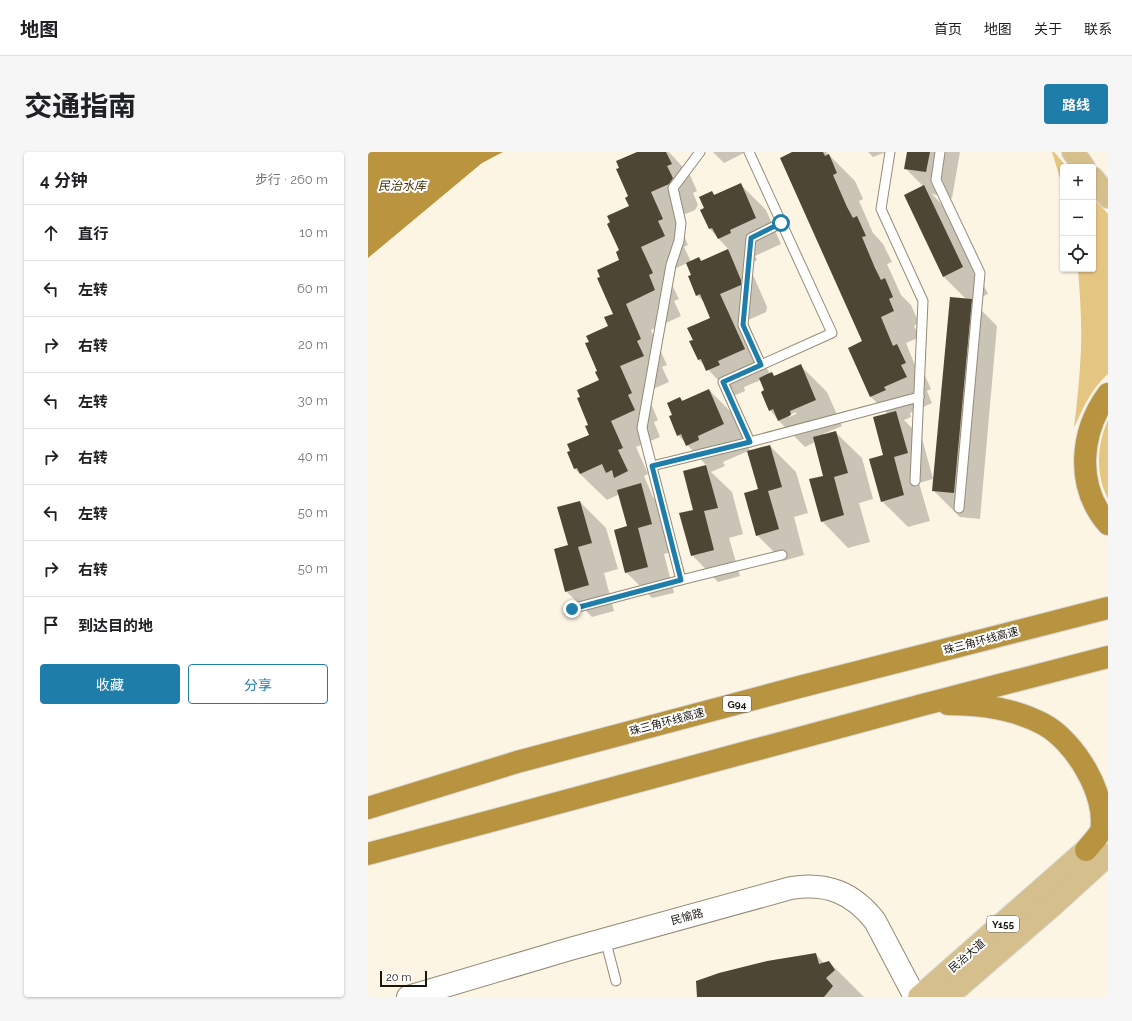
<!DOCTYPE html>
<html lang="zh">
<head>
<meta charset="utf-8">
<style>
	:root { --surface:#fff; --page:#f6f6f6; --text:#202124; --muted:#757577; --line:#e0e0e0; --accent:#1f7daa }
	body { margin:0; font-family:Raleway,"Noto Sans SC",sans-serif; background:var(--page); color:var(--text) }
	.controls { position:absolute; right:12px; top:12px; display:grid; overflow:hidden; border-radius:4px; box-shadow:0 1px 3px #0004 }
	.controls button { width:36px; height:36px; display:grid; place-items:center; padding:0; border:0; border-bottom:1px solid var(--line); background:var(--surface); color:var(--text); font:20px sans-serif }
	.scale { position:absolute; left:12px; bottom:10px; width:47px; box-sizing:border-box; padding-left:4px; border:2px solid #19160e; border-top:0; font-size:11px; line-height:14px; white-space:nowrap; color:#19160e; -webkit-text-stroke:3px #fff; paint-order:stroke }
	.stop { position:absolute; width:12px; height:12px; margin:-9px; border:3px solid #1f7daa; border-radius:50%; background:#fff }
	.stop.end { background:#1f7daa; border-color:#fff; box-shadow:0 1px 4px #0008 }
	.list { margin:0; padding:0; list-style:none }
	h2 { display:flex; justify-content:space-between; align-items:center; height:52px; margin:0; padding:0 16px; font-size:17px }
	h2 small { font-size:13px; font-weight:400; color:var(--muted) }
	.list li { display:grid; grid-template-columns:26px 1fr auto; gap:12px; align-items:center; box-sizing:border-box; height:56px; padding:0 16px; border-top:1px solid var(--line) }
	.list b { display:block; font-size:15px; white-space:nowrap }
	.list em { font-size:13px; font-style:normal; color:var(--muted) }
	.actions { display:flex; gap:8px; padding:12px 16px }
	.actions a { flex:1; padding:9px 0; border:1px solid var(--accent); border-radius:4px; text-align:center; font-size:14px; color:var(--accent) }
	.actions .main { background:var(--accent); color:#fff }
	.icon { flex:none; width:22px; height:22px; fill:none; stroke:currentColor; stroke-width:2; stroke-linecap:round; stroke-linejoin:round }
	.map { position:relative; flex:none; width:740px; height:845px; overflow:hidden; border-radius:4px }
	header { display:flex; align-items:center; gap:24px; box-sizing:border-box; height:56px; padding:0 20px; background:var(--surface); border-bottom:1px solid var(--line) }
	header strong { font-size:19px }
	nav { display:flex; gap:22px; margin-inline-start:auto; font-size:14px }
	.intro { display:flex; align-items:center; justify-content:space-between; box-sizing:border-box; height:96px; padding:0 24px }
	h1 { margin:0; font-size:28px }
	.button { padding:10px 18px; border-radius:4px; background:var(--accent); color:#fff; font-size:14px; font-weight:700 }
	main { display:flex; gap:24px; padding:0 24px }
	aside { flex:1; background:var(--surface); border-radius:4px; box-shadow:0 1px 3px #0004 }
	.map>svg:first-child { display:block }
	.green { fill:#e5c582 }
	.water { fill:#ba943e }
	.shadow { fill:#0003; fill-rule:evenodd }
	.building { fill:#4e4634 }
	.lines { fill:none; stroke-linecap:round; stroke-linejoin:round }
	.lane-casing { stroke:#948a77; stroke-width:11 }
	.secondary-casing { stroke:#948a77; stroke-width:24 }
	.primary-casing { stroke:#dadad8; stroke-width:24 }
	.highway-casing { stroke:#dadad8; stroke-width:24 }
	.lane { stroke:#fff; stroke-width:9 }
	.secondary { stroke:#fff; stroke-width:22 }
	.primary { stroke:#d4bf8d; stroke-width:22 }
	.highway { stroke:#b89441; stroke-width:22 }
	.route { stroke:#1f7daa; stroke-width:5 }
	.labels { text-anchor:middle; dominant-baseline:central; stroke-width:4; stroke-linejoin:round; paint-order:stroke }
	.shield { fill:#fff; stroke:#5e5c56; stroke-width:1 }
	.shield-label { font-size:10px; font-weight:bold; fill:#19160e }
	.street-label { font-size:11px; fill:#19160e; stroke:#fff }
	.water-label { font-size:12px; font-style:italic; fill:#41310b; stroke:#fff }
</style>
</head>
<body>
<header>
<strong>地图</strong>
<nav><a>首页</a><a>地图</a><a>关于</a><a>联系</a></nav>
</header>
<div class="intro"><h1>交通指南</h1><a class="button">路线</a></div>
<main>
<aside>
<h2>4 分钟<small>步行 · 260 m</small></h2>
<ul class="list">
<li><svg class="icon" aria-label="ahead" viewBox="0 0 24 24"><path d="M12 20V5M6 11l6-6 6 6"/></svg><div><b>直行</b></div><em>10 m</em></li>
<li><svg class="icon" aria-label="left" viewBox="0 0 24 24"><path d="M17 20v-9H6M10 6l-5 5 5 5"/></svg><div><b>左转</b></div><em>60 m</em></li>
<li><svg class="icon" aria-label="right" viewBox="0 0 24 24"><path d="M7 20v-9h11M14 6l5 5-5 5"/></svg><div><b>右转</b></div><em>20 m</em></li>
<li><svg class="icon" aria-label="left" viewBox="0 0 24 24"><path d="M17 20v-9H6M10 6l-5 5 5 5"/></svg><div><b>左转</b></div><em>30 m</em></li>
<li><svg class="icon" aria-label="right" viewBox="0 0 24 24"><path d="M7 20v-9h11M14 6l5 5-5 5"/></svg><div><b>右转</b></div><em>40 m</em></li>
<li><svg class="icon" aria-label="left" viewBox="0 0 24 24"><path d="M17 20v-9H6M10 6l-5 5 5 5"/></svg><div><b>左转</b></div><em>50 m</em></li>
<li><svg class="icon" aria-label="right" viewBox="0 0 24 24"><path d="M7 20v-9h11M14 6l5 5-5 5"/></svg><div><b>右转</b></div><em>50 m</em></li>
<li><svg class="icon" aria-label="arrive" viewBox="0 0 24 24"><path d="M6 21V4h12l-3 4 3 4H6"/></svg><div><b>到达目的地</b></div></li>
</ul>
<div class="actions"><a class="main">收藏</a><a>分享</a></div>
</aside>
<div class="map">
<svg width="740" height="845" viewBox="0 0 740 845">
	<rect width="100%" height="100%" fill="#fdf5e4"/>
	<!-- green -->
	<g class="green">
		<polygon points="684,0 686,0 699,15 695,15 695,36"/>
		<path d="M725 45 740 62V222C723 237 715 256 706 276 709 250 712 223 713 197 714 170 712 143 710 117H725Z"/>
		<path d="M740 268V347C727 322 729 292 740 268Z"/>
	</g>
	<!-- water -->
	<polygon class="water" points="0,0 135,0 114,11 0,106"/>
	<!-- shadow -->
	<g class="shadow">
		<path d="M271 0H301L322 23 329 39 325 41 330 53 327 58 308 66 320 93 316 95 323 110 331 106 334 110 361 98 342 77 337 57 344 40 347 43 372 32 398 58 413 92 387 104 389 108 375 114 386 125 399 155 398 160 378 169 402 223 404 222 408 225 433 214 459 240 474 274 455 282V283L467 280 494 306 505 347 491 351 502 390 480 396 454 369 456 324 447 290 437 295 411 269 402 258 397 239 393 228 376 235 377 239 365 244 331 208 323 190 326 188 344 166 336 150 329 143 325 123 319 111 298 121 311 147 306 149 313 164 283 178 299 213 294 215 301 230 278 240 290 268 286 270 292 285 268 295 280 322 276 324 285 345 298 358 309 398 296 402 306 441 284 446 258 420 261 375 252 342 239 348 207 317 200 301 222 283V273L213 245 232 229 231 219 241 174 246 162 253 109 252 99 262 54V45ZM428 260V262L421 265V263Z"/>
		<polygon points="345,0 376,0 376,1 356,11"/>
		<polygon points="427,0 458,0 487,29 495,47 491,49 505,81 515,92 524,110 519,112 533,143 543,153 551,171 546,174 552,185 538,191 546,211 555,219 563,237 559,239 564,251 542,261 543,265 536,268 554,286 565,327 551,331 562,369 540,375 514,349 520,262 503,245 482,196 496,190"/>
		<polygon points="500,0 518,0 505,5"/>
		<polygon points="540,0 592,0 584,46 564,42 582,61 620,142 604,149 629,174 612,367 592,365 566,339 599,148 575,124 556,35 537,16"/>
		<polygon points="341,238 367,264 382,299 402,294 428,320 440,361 426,365 436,403 415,409 389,383 391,338 380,299 355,310 357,314 343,320 364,340 375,382 361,386 372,424 350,430 324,403 327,358 316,320 339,314 310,283 305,263 312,246 315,249"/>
		<polygon points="212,350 238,376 250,417 236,421 246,459 224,465 198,439 201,394"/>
		<polygon points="447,802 456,811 461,810 496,845 331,845"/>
	</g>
	<!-- building -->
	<g class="building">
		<polygon points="269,0 298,0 304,12 299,14 305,26 301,32 283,40 295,67 290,69 297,84 273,95 285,121 281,123 287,138 258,152 273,187 269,189 276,204 252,214 264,241 260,243 267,258 243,269 255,296 250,298 260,319 246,326 244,318 238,321 234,312 212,322 209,316 206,317 199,300 202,299 199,292 221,283 217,274 220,273 209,246 212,245 209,238 231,228 227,220 229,219 217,191 221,190 218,184 240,174 236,165 245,162 229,126 232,125 229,118 251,108 248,100 251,98 239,72 242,70 239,64 261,54 257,46 260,44 248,17 251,16 248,9"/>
		<polygon points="424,0 455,0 457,4 461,2 469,21 465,23 479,55 485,66 489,64 498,84 494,85 507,116 513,128 517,126 525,145 521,147 526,159 513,165 525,194 529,192 538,211 533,213 539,225 516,235 518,238 502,245 480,196 494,189 412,6"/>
		<polygon points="539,0 562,0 558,20 536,17"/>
		<polygon points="373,31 388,66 362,78 363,81 350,87 344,76 341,77 332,58 336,56 331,45 344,39 346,43"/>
		<polygon points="556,33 595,115 575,125 536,43"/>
		<polygon points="360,97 373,128 373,133 352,142 377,197 350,209 352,213 338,219 333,207 330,208 321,189 325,188 319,176 342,166 332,142 328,144 320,124 323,123 318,111 331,105 333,109"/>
		<polygon points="582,145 604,147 586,341 564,339"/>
		<polygon points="433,212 448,248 422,259 423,263 410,269 405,257 401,259 393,240 396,238 391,226 404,220 406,224"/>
		<polygon points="341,237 356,272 330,284 331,288 318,294 313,282 309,284 301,264 304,263 299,251 312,245 314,249"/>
		<polygon points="528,259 540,301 526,305 536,343 513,350 501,307 515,303 505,265"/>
		<polygon points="468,279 480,321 466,325 476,363 453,370 441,327 455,324 445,285"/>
		<polygon points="402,293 414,335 400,339 411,377 388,384 376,341 390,337 379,299"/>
		<polygon points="338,313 350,356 336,359 346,398 323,404 311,361 325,358 315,319"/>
		<polygon points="273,331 284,372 270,376 280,415 257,421 246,378 259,374 249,338"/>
		<polygon points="212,349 224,391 210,395 221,433 197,440 186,397 200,393 189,355"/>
		<polygon points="448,801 451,812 461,809 467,818 458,826 465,834 456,845 329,845 328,829 351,821 399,809"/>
	</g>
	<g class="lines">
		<defs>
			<g id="lane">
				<polyline points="381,0 464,181 355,230 382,290"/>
				<polyline points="522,0 513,57 555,149 547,329"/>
				<polyline points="572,0 568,28 612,121 591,356"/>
				<polyline points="393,213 375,173 383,86 413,71"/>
				<polyline points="284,314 382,290 551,245"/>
				<polyline points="313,428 274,276 303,113 311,89 313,71 305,36 332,0"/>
				<polyline points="203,457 313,428 414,403"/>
				<polyline points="237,787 248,829"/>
			</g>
			<path id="secondary" d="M40 845 202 797 423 736C459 730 485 741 507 769L547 845"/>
			<g id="primary">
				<polyline points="705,0 716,15"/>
				<polyline points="725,26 740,45"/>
				<polyline points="551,845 718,698"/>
				<polyline points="579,845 683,755 740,703"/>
			</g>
			<g id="highway">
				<path d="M740 242C712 280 707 334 740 372"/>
				<path d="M580 552C611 552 647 557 675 572 706 588 740 643 733 679 729 686 723 692 718 698"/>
				<polyline points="0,656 149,610 431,535 740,456"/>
				<polyline points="0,702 554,553 740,505"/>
			</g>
		</defs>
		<!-- lane casing -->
		<use href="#lane" class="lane-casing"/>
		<!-- secondary casing -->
		<use href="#secondary" class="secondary-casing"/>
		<!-- primary casing -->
		<use href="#primary" class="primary-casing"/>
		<!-- highway casing -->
		<use href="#highway" class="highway-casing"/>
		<!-- lane -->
		<use href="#lane" class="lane"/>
		<!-- secondary -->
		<use href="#secondary" class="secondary"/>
		<!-- primary -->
		<use href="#primary" class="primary"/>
		<!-- highway -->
		<use href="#highway" class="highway"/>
	</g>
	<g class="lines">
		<!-- route -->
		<polyline class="route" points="204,457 313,428 284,314 382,290 355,230 393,213 375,173 383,86 413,71"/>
	</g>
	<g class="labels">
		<!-- shield labels -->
		<g class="shield">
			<rect x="355" y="544" width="28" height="16" rx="3"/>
			<rect x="619" y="764" width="32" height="16" rx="3"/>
		</g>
		<g class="shield-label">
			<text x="369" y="552">G94</text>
			<text x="635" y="772">Y155</text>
		</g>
		<!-- street labels -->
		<g class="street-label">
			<text transform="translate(613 489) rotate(-15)">珠三角环线高速</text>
			<text transform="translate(299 570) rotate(-15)">珠三角环线高速</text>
			<text transform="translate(319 765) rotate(-15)">民愉路</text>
			<text transform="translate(599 804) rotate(-41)">民治大道</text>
		</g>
		<!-- water labels -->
		<g class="water-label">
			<text x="34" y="34">民治水库</text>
		</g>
	</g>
</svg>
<div class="controls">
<button>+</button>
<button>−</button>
<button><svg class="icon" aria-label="locate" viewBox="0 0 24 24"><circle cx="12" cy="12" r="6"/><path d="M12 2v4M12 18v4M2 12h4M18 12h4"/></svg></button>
</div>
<div class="scale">20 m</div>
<div class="stop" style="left:413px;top:71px"></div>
<div class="stop end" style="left:204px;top:457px"></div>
</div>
</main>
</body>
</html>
